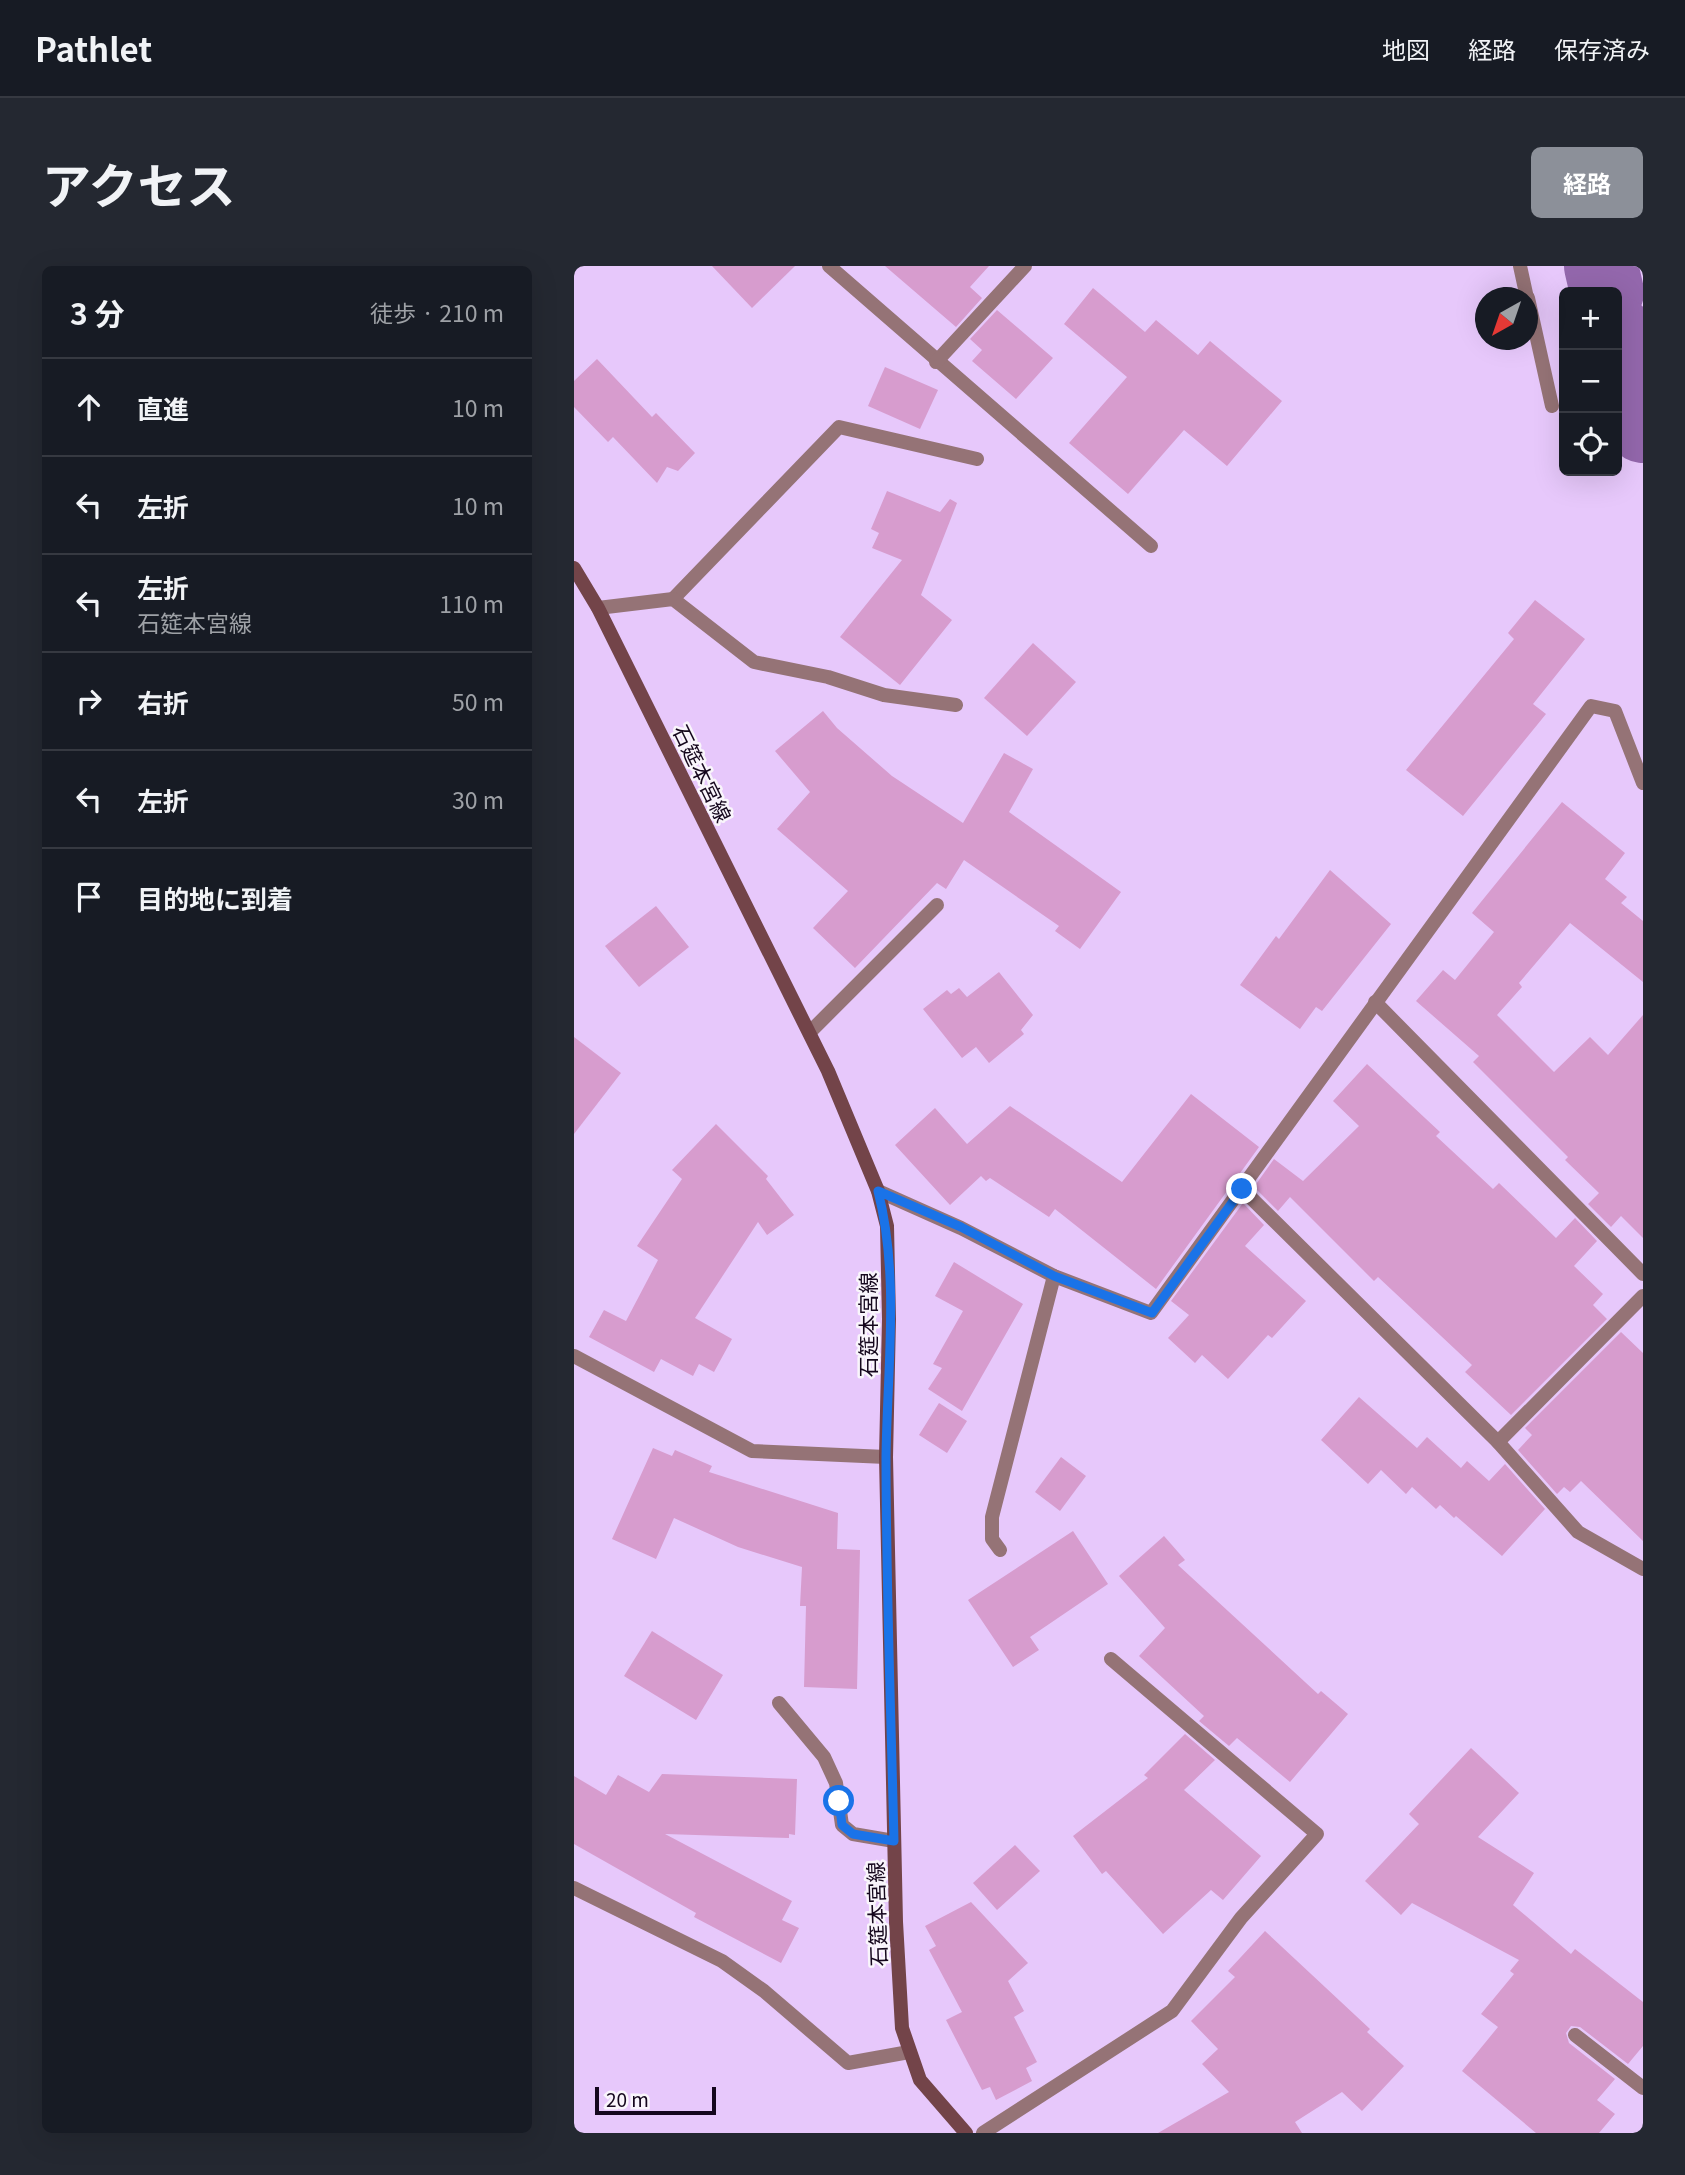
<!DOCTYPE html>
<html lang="ja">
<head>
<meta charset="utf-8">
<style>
	:root { --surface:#171b24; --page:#242831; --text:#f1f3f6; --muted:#9ea1a6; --line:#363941; --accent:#8c9099 }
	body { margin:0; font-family:Georgia,"Noto Sans JP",serif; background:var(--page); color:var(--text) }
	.controls { position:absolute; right:21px; top:21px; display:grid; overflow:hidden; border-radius:10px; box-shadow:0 7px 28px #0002 }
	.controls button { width:63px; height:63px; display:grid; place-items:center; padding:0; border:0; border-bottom:2px solid var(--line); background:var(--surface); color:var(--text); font:35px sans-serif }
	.compass { position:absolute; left:901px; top:21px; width:63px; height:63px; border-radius:50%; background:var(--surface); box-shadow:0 7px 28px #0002; rotate:220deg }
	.scale { position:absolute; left:21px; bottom:18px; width:121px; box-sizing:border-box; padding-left:7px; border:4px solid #15071d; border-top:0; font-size:19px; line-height:24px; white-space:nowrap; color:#15071d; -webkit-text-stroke:5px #f9f5fb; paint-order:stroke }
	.stop { position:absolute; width:21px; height:21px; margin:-16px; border:5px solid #1a73e8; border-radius:50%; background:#fff }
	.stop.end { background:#1a73e8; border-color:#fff; box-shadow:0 2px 7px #0008 }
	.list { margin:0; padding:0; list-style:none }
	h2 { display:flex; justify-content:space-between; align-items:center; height:91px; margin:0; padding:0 28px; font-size:30px }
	h2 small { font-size:23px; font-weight:400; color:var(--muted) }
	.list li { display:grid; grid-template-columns:46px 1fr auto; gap:21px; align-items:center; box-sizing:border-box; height:98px; padding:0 28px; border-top:2px solid var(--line) }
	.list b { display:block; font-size:26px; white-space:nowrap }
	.list p { margin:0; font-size:23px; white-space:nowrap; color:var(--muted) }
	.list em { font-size:23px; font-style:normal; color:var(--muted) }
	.icon { flex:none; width:38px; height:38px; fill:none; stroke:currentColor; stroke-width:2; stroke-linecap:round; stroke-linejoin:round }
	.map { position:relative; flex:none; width:1069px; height:1867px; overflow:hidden; border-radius:10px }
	header { display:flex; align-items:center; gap:42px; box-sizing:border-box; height:98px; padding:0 35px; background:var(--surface); border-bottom:2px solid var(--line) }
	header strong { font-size:33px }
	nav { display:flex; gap:38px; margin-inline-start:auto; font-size:24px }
	.intro { display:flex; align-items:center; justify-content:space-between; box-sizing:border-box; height:168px; padding:0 42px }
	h1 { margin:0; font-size:49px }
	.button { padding:18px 32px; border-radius:10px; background:var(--accent); color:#fff; font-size:24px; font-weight:700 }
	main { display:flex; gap:42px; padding:0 42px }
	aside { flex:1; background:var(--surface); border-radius:10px; box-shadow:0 7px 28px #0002 }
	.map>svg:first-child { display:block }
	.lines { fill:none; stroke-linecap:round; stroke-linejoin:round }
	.river { stroke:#9367ac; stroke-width:74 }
	.building { fill:#d79cce }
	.service { stroke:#957376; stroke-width:14 }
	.minor { stroke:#957376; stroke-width:14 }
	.secondary { stroke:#734449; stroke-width:14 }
	.route { stroke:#1a73e8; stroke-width:9 }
	.labels { text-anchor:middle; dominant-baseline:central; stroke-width:5; stroke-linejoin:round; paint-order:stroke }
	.street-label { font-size:21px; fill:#15071d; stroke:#f9f5fb }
</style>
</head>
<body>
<header>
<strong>Pathlet</strong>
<nav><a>地図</a><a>経路</a><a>保存済み</a></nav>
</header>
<div class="intro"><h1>アクセス</h1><a class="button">経路</a></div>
<main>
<aside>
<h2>3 分<small>徒歩 · 210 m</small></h2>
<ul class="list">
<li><svg class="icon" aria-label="ahead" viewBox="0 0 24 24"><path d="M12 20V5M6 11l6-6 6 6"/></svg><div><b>直進</b></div><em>10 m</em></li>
<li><svg class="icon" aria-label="left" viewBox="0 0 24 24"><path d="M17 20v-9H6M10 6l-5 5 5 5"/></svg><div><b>左折</b></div><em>10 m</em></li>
<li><svg class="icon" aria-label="left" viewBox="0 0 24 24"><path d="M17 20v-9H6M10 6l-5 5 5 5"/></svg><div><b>左折</b><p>石筵本宮線</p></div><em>110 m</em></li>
<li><svg class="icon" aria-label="right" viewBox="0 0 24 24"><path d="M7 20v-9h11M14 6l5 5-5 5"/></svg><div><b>右折</b></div><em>50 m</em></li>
<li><svg class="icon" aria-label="left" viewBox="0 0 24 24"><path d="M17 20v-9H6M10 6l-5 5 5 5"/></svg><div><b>左折</b></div><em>30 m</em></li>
<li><svg class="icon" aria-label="arrive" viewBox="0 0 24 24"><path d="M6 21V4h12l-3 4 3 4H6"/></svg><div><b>目的地に到着</b></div></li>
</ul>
</aside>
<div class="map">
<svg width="1069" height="1867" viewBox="0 0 1069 1867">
	<rect width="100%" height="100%" fill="#e7c8fb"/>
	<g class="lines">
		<!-- river -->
		<g class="river">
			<polyline points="1027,0 1033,26"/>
			<polyline points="1043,67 1069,160"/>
		</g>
	</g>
	<!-- building -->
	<g class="building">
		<polygon points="138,0 221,0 178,42"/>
		<polygon points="311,0 415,0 396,21 408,32 382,61"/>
		<polygon points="519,22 571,66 582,54 624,89 636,75 708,135 653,200 610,164 554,228 495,177 553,111 490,58"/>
		<polygon points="423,44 479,92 442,133 398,95 408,84 396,73"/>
		<polygon points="23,93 78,151 82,147 121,187 104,205 93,201 83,217 39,171 34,176 0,141 0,115"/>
		<polygon points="311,101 364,124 346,163 294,140"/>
		<polygon points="313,225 366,246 376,233 383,237 347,329 378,354 326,419 266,371 328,294 298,282 305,267 297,263"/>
		<polygon points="961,334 1011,373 959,438 972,448 889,550 832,504 940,373 934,367"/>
		<polygon points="459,377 502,416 453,470 410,432"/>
		<polygon points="249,445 263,462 318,510 389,557 430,487 459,503 435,546 547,626 506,683 481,665 485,660 390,594 372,623 363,617 281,702 239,662 274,625 203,563 236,526 201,485"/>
		<polygon points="988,536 1051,587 1031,613 1053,631 1047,637 1069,655 1069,716 996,657 945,717 948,721 923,749 980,806 1016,771 1034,789 1069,749 1069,972 1047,950 1037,961 1014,938 1025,927 991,894 994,891 899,796 905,790 842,735 869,704 881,714 920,666 898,647"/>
		<polygon points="756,604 817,658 748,745 742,741 726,763 666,719 702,670 705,673"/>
		<polygon points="82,640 115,681 65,721 31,680"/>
		<polygon points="425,706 459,749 447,764 450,768 415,797 402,781 388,792 349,743 373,724 377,728 385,722 393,731"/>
		<polygon points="0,771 47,807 0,868"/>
		<polygon points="793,798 866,866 862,870 919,923 925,917 982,972 1001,952 1023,975 1000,1000 1029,1028 1019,1039 1033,1053 937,1149 891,1106 898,1099 804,1011 800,1015 716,931 704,945 680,921 700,893 729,915 785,860 759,835"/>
		<polygon points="617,828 685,881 582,1023 481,943 475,951 416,912 412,915 407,910 376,939 321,879 361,842 393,878 436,840 548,916"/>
		<polygon points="142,858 194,910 192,913 220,949 193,969 184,956 121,1052 158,1073 140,1106 125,1098 119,1110 87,1093 80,1106 15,1071 30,1044 52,1055 84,994 63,980 108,913 98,904"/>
		<polygon points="669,937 690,959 671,980 732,1035 698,1072 694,1069 654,1113 628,1089 621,1097 594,1072 615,1049 597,1035"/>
		<polygon points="380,996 449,1038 388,1145 354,1123 368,1102 359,1098 389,1045 361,1030"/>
		<polygon points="1047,1066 1069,1087 1069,1275 1007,1215 996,1226 990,1221 983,1228 944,1184 958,1169 951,1162"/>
		<polygon points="785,1131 843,1182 853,1171 887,1202 893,1195 915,1215 931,1198 971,1243 928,1290 882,1250 880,1252 866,1239 862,1243 838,1221 832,1228 807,1204 794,1218 747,1174"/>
		<polygon points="365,1137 393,1155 373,1187 345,1169"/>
		<polygon points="79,1182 98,1190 101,1184 138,1200 135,1206 264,1247 263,1283 286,1284 283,1423 230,1421 232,1340 226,1340 228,1301 164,1281 100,1252 82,1293 38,1273"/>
		<polygon points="487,1191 512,1210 486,1245 461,1226"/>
		<polygon points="499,1265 534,1318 456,1371 465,1384 439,1401 394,1334"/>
		<polygon points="590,1270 611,1294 604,1299 744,1428 747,1425 774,1448 716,1516 663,1472 655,1480 625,1455 630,1450 565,1390 591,1362 545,1310"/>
		<polygon points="78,1365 149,1409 122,1454 50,1410"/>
		<polygon points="611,1468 641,1494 610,1524 687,1590 649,1634 637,1624 589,1668 532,1605 528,1608 499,1570 574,1512 570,1509"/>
		<polygon points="897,1482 945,1527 904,1571 960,1607 939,1639 997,1688 1001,1683 1069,1736 1069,1780 1054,1798 1006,1761 997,1760 992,1767 995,1777 1041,1813 1023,1834 1041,1848 1025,1867 962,1867 888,1805 924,1761 907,1748 940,1708 936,1705 945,1694 838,1637 827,1649 791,1615 845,1558 835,1548"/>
		<polygon points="88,1508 223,1513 221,1569 215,1568 215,1572 91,1568 218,1635 208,1654 225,1662 207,1697 120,1651 122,1647 0,1578 0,1510 32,1529 44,1509 75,1526"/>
		<polygon points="441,1579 466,1605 423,1644 399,1617"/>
		<polygon points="397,1636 454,1697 434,1715 450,1745 440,1751 463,1796 452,1802 458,1815 422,1834 416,1821 408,1824 372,1754 388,1746 355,1684 362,1680 351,1660"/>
		<polygon points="691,1665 796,1763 793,1766 830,1800 788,1845 768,1826 721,1856 728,1867 584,1867 655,1826 628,1798 644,1783 617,1755 661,1711 654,1705"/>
	</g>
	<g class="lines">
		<!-- service -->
		<polyline class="service" points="205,1437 250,1491 262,1517 268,1559 279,1568 320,1575"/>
		<!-- minor -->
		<g class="minor">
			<polyline points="255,0 577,280"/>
			<polyline points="946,0 953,32"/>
			<polyline points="954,32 978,140"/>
			<polyline points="362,96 451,0"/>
			<polyline points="99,333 265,161 403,193"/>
			<polyline points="24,342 99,333 180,396 254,411 310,429 382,439"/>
			<polyline points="801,736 1069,1008"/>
			<polyline points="236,766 363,639"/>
			<polyline points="668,923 924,1176 1004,1266 1069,1303"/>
			<polyline points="304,925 387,962 480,1010 577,1047 1017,440 1041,445 1069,517"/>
			<polyline points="0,1090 178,1185 312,1191"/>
			<polyline points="924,1176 1069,1030"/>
			<polyline points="426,1284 418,1273 418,1251 480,1010"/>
			<polyline points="0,1622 148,1695 190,1725 274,1797 335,1786"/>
			<polyline points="1001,1769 1069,1822"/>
			<polyline points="409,1867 598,1745 667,1652 743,1568 537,1393"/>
		</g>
		<!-- secondary -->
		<polyline class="secondary" points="0,302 24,342 254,805 304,925 313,960 315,1053 312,1191 322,1656 328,1762 346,1814 392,1867"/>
	</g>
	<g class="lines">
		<!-- route -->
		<path class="route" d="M265 1535 268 1559 279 1568 320 1575C317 1447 312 1319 312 1191 313 1104 326 1010 304 925L387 961 480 1010 578 1047 668 923"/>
	</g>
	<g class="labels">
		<!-- street labels -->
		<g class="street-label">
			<text transform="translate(129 507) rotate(64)">石筵本宮線</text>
			<text transform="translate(293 1059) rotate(-90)">石筵本宮線</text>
			<text transform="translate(302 1648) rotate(-92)">石筵本宮線</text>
		</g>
	</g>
</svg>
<div class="controls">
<button>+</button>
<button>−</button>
<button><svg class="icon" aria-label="locate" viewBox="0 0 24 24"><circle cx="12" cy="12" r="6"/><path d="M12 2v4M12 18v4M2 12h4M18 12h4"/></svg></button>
</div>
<svg class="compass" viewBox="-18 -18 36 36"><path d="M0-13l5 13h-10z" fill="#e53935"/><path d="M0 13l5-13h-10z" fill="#9ea1a6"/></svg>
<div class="scale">20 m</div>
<div class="stop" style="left:265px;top:1535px"></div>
<div class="stop end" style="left:668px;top:923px"></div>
</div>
</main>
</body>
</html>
